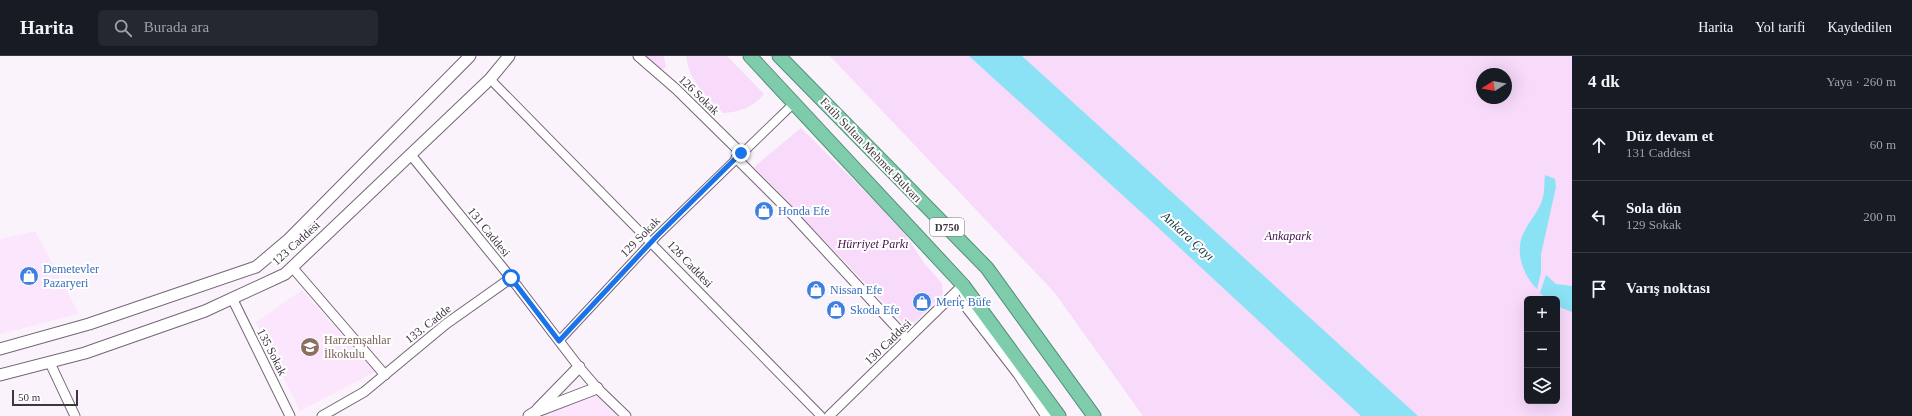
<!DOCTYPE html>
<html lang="tr">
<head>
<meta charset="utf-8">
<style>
	:root { --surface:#171b24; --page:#242831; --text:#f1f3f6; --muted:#9ea1a6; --line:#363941 }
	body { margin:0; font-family:"Times New Roman",serif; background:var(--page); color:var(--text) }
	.controls { position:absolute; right:12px; bottom:12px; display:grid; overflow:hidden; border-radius:6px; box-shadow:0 4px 16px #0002 }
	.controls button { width:36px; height:36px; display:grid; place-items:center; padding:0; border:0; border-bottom:1px solid var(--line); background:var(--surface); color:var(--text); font:20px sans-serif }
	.compass { position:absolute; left:1476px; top:12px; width:36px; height:36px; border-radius:50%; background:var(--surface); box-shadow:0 4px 16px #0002; rotate:259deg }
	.scale { position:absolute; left:12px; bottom:10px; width:66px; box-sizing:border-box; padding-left:4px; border:2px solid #3e363f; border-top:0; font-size:11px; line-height:14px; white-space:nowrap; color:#3e363f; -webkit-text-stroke:3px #fff; paint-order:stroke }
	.stop { position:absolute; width:12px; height:12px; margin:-9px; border:3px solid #1a73e8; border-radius:50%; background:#fff }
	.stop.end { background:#1a73e8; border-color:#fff; box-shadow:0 1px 4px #0008 }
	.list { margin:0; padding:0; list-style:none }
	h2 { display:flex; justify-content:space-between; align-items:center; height:52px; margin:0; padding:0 16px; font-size:17px }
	h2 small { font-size:13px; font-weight:400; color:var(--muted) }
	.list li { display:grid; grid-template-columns:26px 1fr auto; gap:12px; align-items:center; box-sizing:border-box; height:72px; padding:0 16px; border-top:1px solid var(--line) }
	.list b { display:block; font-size:15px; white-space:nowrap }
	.list p { margin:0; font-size:13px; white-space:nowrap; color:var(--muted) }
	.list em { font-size:13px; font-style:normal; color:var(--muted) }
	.icon { flex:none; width:22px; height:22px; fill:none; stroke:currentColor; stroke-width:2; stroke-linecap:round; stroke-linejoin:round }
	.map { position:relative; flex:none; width:1572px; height:360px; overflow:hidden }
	header { display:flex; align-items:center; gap:24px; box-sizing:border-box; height:56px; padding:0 20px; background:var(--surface); border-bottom:1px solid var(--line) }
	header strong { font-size:19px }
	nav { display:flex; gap:22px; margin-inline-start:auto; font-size:14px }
	.search { width:280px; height:36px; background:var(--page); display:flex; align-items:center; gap:10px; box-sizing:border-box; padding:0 14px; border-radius:6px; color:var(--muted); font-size:15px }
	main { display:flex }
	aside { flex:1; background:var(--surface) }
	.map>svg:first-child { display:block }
	.built { fill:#fce6fe }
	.green { fill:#f8dafb; fill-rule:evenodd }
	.water { fill:#8be2f4 }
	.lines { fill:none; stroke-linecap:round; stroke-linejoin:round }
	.minor-casing { stroke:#766478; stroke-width:10 }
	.tertiary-casing { stroke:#766478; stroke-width:11 }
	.secondary-casing { stroke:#766478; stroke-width:13 }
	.trunk-casing { stroke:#538f79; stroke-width:15 }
	.minor { stroke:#fff; stroke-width:8 }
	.tertiary { stroke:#fff; stroke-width:9 }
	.secondary { stroke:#fff; stroke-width:11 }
	.trunk { stroke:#7eccac; stroke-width:13 }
	.route { stroke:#1a73e8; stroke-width:5 }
	.labels { text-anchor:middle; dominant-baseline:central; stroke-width:4; stroke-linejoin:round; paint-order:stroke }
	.shield { fill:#fff; stroke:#787279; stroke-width:1 }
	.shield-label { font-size:11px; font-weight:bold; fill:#3e363f }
	.street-label { font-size:12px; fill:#3e363f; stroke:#fff }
	.shop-label { font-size:12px; fill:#366cbe; stroke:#fff; text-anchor:start }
	.park-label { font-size:12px; font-style:italic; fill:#450e4d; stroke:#fff }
	.education-label { font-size:12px; fill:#785e54; stroke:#fff; text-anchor:start }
	.water-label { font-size:13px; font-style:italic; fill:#153e46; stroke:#fff }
</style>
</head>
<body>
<header>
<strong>Harita</strong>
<div class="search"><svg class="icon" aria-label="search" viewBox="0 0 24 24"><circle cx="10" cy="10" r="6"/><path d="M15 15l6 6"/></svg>Burada ara</div>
<nav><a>Harita</a><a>Yol tarifi</a><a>Kaydedilen</a></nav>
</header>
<main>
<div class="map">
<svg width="1572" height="360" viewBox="0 0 1572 360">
	<rect width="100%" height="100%" fill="#fbf3fc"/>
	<!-- built -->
	<g class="built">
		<polygon points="35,175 79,258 0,278 0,183"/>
		<polygon points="302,234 375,316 300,355 256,266"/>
		<polygon points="595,338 617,360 542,360 569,347"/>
	</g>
	<!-- green -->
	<g class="green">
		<polygon points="643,0 664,0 666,11 659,15"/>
		<path d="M686 0H727L764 38C754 51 740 56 723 57 705 39 690 27 686 0Z"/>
		<path d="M830 0H1572V360H1143L1054 236ZM1482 18H1506V42H1482ZM1527 243H1557V345H1527Z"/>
		<polygon points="801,72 899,169 924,207 942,227 943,238 911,270 905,269 754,111"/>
	</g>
	<!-- water -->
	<g class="water">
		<polygon points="969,0 1022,0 1418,360 1361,360 1151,165"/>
		<path d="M1545 119 1555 123 1556 131 1541 198V216L1537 233C1523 220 1514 194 1524 176 1530 164 1540 154 1543 141 1545 134 1544 126 1545 119Z"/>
		<polygon points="1546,219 1556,228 1572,230 1572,256 1557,250 1557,243 1547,243 1540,237"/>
	</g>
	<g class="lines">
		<defs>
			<g id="minor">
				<polyline points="490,23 821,360"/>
				<polyline points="559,285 656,181 793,48"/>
			</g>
			<g id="tertiary">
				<polyline points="638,0 676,33 741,97"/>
				<polyline points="411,99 511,222 579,311 597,332 626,360"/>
				<polyline points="736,102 788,154 907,283"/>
				<polyline points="292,211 385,319"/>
				<polyline points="232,242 290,360"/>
				<polyline points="50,307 75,360"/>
				<polyline points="322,360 364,336 446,268 511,222"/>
				<polyline points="829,360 963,229"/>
			</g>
			<g id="secondary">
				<polyline points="964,231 968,252 1019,318 1047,360"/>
				<polyline points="0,293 89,268 256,211 288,184 470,0"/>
				<polyline points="0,319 85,297 205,255 285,218 490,23 509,0"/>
				<polyline points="538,353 579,311"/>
				<polyline points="529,360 537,355 597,332"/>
			</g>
			<g id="trunk">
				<polyline points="750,0 963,229 1059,360"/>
				<polyline points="779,0 987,212 1094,360"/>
			</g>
		</defs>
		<!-- minor casing -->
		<use href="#minor" class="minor-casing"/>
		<!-- tertiary casing -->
		<use href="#tertiary" class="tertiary-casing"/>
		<!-- secondary casing -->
		<use href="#secondary" class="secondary-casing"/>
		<!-- trunk casing -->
		<use href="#trunk" class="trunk-casing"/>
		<!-- minor -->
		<use href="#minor" class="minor"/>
		<!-- tertiary -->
		<use href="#tertiary" class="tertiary"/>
		<!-- secondary -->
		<use href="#secondary" class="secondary"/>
		<!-- trunk -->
		<use href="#trunk" class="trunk"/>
	</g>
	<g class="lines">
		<!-- route -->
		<polyline class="route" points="511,222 559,285 656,181 741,97"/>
	</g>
	<!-- icons -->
	<defs>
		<symbol id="shop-disc" viewBox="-11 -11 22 22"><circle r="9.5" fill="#3f7fe0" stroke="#fff"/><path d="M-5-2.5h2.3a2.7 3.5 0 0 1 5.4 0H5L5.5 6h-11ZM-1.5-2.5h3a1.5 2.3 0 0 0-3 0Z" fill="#fff"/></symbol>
		<symbol id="school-disc" viewBox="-11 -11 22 22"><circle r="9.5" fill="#8d6e63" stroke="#fff"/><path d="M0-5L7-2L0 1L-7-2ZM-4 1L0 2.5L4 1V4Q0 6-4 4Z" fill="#fff"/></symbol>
	</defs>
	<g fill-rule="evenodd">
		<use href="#shop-disc" x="753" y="144" width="22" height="22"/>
		<use href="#shop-disc" x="18" y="209" width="22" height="22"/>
		<use href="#shop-disc" x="805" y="223" width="22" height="22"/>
		<use href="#shop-disc" x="911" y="235" width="22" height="22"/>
		<use href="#shop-disc" x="825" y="243" width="22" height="22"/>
		<use href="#school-disc" x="299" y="280" width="22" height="22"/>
	</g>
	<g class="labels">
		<!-- shield labels -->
		<rect class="shield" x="930" y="162" width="34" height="18" rx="3"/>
		<g class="shield-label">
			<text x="947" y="171">D750</text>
		</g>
		<!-- street labels -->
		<g class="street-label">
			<text transform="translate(699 39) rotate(44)">126 Sokak</text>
			<text transform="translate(871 94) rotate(46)">Fatih Sultan Mehmet Bulvarı</text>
			<text transform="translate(489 176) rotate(51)">131 Caddesi</text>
			<text transform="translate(640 181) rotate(-46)">129 Sokak</text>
			<text transform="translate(296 187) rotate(-42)">123 Caddesi</text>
			<text transform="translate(690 208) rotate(46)">128 Caddesi</text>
			<text transform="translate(428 268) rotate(-38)">133. Cadde</text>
			<text transform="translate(888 286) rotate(-44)">130 Caddesi</text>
			<text transform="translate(272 296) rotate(63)">135 Sokak</text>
		</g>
		<!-- shop labels -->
		<g class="shop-label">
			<text x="778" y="155">Honda Efe</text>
			<text x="43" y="213">Demetevler<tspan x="43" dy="14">Pazaryeri</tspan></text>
			<text x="830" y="234">Nissan Efe</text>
			<text x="936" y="246">Meriç Büfe</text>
			<text x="850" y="254">Skoda Efe</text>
		</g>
		<!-- park labels -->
		<g class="park-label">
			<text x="1288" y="180">Ankapark</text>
			<text x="873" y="188">Hürriyet Parkı</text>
		</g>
		<!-- education labels -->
		<g class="education-label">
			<text x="324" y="284">Harzemşahlar<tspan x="324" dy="14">İlkokulu</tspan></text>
		</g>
		<!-- water labels -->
		<g class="water-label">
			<text transform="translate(1188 180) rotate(42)">Ankara Çayı</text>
		</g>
	</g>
</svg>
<div class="controls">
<button>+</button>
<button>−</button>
<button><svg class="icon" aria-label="layers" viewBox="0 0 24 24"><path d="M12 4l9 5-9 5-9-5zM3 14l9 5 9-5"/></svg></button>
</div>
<svg class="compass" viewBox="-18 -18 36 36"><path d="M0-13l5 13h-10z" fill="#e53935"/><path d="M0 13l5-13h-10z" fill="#9ea1a6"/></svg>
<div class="scale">50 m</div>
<div class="stop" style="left:511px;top:222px"></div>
<div class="stop end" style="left:741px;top:97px"></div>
</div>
<aside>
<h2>4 dk<small>Yaya · 260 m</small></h2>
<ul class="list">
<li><svg class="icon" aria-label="ahead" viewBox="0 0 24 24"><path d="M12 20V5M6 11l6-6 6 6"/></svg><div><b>Düz devam et</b><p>131 Caddesi</p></div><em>60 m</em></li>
<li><svg class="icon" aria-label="left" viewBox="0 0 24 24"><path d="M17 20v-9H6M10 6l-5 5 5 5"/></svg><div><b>Sola dön</b><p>129 Sokak</p></div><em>200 m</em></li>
<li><svg class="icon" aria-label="arrive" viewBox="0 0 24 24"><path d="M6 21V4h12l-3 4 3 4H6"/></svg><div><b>Varış noktası</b></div></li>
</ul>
</aside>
</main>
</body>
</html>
